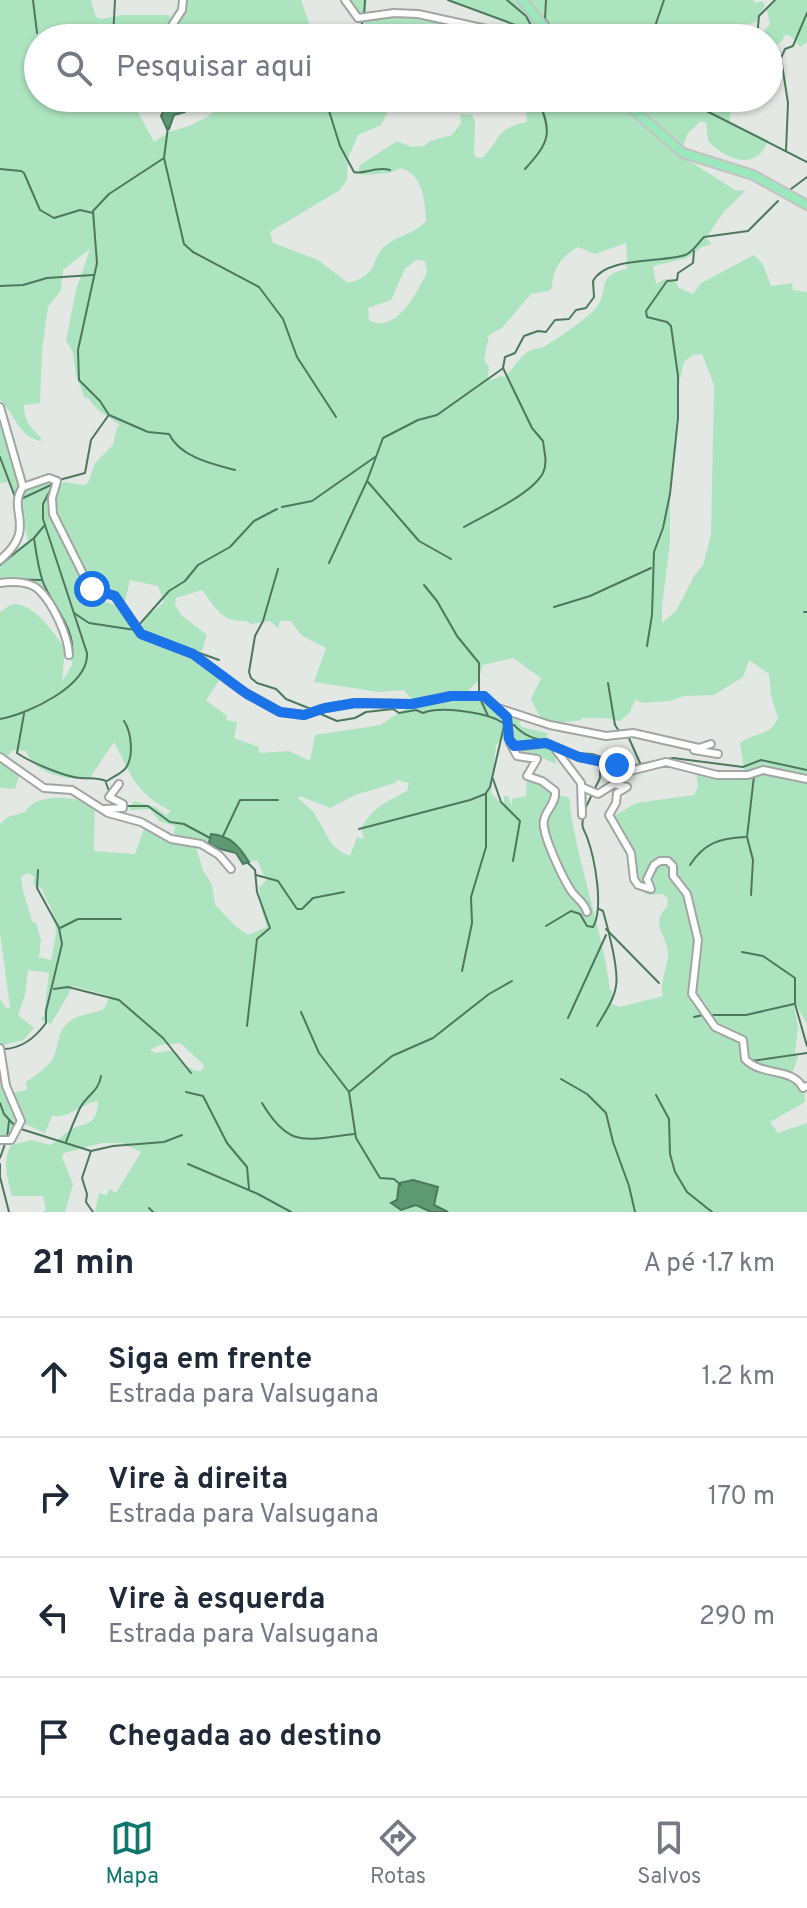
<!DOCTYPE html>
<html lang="pt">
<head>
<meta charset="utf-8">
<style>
	:root { --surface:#fff; --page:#f6f6f7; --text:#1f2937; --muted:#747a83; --line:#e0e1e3; --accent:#0f766e }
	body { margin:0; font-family:Overpass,sans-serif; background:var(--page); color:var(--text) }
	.stop { position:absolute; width:24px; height:24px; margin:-18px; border:6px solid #1a73e8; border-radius:50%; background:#fff }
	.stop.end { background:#1a73e8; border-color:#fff; box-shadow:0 2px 8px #0008 }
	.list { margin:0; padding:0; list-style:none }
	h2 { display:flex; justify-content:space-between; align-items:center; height:104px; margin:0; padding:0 32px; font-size:34px }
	h2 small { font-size:26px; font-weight:400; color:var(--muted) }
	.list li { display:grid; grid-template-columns:52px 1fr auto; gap:24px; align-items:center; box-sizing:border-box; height:120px; padding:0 32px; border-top:2px solid var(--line) }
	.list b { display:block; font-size:30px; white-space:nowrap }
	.list p { margin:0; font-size:26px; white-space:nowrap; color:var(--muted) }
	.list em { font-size:26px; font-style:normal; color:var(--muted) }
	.icon { flex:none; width:44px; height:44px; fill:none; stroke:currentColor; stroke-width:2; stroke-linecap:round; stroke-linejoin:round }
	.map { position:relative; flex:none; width:807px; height:1212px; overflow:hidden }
	.search { position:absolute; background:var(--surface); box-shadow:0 2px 6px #0004; left:24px; right:24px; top:24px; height:88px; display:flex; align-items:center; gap:20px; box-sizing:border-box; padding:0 28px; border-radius:44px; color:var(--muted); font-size:30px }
	.sheet { height:584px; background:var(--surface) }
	nav { display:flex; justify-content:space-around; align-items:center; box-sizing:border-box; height:112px; border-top:2px solid var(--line); background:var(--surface); font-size:22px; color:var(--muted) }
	nav a { display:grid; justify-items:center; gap:4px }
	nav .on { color:var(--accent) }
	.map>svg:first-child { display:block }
	.green { fill:#ade4c0; fill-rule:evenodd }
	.water { fill:#5d9a74; stroke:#4d785e; stroke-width:2 }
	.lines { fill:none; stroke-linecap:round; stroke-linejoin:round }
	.stream { stroke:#4d785e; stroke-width:2 }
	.minor-casing { stroke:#a2a6a3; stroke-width:10 }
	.major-casing { stroke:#c3c3c3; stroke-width:12 }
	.minor { stroke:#fff; stroke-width:6 }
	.major { stroke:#9be8bd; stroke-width:8 }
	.route { stroke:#1a73e8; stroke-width:10 }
</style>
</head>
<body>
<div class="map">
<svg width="807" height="1212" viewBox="0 0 807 1212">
	<rect width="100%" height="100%" fill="#e3e8e4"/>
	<!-- green -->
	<g class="green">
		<path d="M0 0H91L96 17 101 19 122 15H169L171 19 179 9V0H301C304 9 311 26 311 33L326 35 340 30 344 38H38V98H157L153 104 138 112 154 142 169 132 189 126 209 116 213 111 214 98H381L388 111 381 125 358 135 348 158 347 180 340 190 270 232 273 243 318 260 348 283C381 275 369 258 387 244 399 235 415 234 426 221 425 201 423 175 401 168L389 173 362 175 358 173 360 165 397 141 412 147 424 146 430 141 452 135 461 123 460 114 472 115 475 121 474 155 478 158 483 157C503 136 495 129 527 122L526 98H614L677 153 735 190 745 191 723 213 706 238 712 244 702 247 687 258 653 266 656 284 665 279 675 281 679 288 693 294 701 283 754 255 763 264 771 286 792 283 793 290 807 292V1024L793 1000 798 1028 795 1053 798 1057 791 1076 804 1087 805 1102 770 1122 778 1133 807 1123V1212H95L99 1193 106 1195 110 1189 116 1193 141 1152 122 1143H102L64 1153 62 1157 73 1184 65 1212H42L46 1210 43 1196H12C7 1178 2 1161 11 1145L32 1140 50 1145C57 1141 61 1137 67 1132 85 1119 96 1131 98 1101 82 1103 69 1119 52 1116L45 1133 23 1123 20 1132 12 1140 0 1138V1054L11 1093 27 1090 26 1082C35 1076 50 1066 54 1056 59 1044 57 1031 69 1022 77 1014 94 1014 104 1009L110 996 73 986 51 1024 41 1020 44 1015 49 973 28 970 25 995 18 1015 34 1028 23 1040 0 1046V999L6 1008H10L0 932V824L8 817 25 812C35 792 78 796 95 806L94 851 135 854 145 826 173 840 175 826 159 821 150 809 129 810 134 801 155 807 166 815 171 811C135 793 132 776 114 742L89 779C66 779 35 775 26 751L13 750 4 760 20 774 15 789 0 788V612C4 610 7 606 11 605 31 599 56 635 65 649L62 682 72 665 70 645 52 607 41 590 23 583 0 585V560L28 541 23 518 8 482 0 483V404L26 488 48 478 60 486 64 482 84 485 88 483 95 463 113 445 117 427 120 425 97 409 88 398H85L76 376 73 353 66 340 76 290 90 249 63 270 61 290 48 307 42 351 40 403 24 405C24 423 31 426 41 438V441C19 438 15 414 0 400ZM626 243 627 269C595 274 610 292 595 309 586 319 555 341 543 347 537 349 531 349 526 353 518 360 512 369 505 377L501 376 492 380 488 378 489 367 484 360 489 335 502 328 531 294 549 291 552 288C553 268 561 257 578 247L595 254ZM416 260 425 261 427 272C418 291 395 336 369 320L368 308 391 300 405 269ZM702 354 714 385 711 535 703 565 694 576 676 611 662 623V607L670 542V488L677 443 679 384 684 362 693 355ZM86 577 89 584 123 603 125 601 130 580 158 586 164 602 146 618 138 631 124 608 87 596 80 580ZM202 590C216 608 221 622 246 621L251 624 270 621 278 628 280 621H291L301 635 326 648 314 682 379 692 404 690 415 704C411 705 384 722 381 725L315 735 310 761 289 751 261 753 258 750 259 747 234 738 237 722 226 720 227 716 206 700 222 676 194 653 202 651 207 635 181 615 175 604 176 598ZM513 658 541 678 531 699C534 704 537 713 541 717 550 725 571 722 581 720V718H605L620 721 630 712 635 700 644 703 670 701 684 696 714 695 743 677 749 660 769 674 771 696 778 718C770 737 755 732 740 743L745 775 732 770 721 773 696 770 698 787 694 795 636 803 614 816 613 819 636 862C632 876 636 887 648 895L663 894 668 899 667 907C648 926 669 934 668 956 667 970 659 982 663 996L620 1007 612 1004V991L610 990C602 924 576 863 569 797L560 796 559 790 549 782 527 778 526 796 512 799V806L508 796H504V806L491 793 496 745 501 740 507 739 524 747 525 757 545 759 556 764 554 749 548 744 547 733 522 727 519 723 523 716 500 707 489 697 466 693 478 681 483 665ZM397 780 409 783 407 791C384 804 375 805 361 828L364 839 357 837 350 856C328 849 326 829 313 812 309 807 303 803 298 798L300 796 330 808 355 795 395 783ZM226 836 249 862 257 860 266 880 259 888C260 903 262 913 267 927L248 935C235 928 226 915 215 905L212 885 203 870 195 845 209 843 210 837ZM27 873 35 877 33 882 36 887 43 889V893C59 920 58 929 51 960L39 957 41 940 36 923 32 922C29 906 22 894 21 877ZM180 1043 204 1065 202 1071C190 1072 180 1061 173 1050L156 1053 150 1050 160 1045Z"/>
		<polygon points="346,0 367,0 365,18 415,16 476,30 459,38 345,38 365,32 367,28"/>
		<polygon points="446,0 519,0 544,31 545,37"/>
		<polygon points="525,0 753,0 756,3 762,1 765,5 757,22 742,26 731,25 734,38 555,38"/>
		<polygon points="776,0 807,0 807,42 800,47 792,37 786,34 781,42 769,51 769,38 758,38 770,24 767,10"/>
		<path d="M622 98H730V122L768 140C757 173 725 159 708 141L706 123 701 121 688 133 681 151Z"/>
	</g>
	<!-- water -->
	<g class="water">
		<polygon points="172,98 194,98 185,112 174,115 169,129 167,129 161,116 166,104"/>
		<path d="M211 834C231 836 239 846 249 862L243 864 236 853 217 848 209 843Z"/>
		<polygon points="413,1180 438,1187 434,1205 448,1212 431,1212 416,1205 401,1210 391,1203 397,1200 399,1183"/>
	</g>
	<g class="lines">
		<!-- stream -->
		<g class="stream">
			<polyline points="33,0 37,33"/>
			<polyline points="448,0 548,37"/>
			<polyline points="507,0 526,16 534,31"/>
			<polyline points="546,0 545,19 559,38"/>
			<polyline points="364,15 365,0"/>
			<polyline points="113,38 115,0"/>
			<polyline points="345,38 359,30 363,21"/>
			<polyline points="651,38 664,0"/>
			<polyline points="757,38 759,16 775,0"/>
			<polyline points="769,55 780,57"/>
			<polyline points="210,98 229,102 250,98"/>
			<path d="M325 98 340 146 354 172C364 175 374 166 390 170"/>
			<polyline points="681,98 807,162"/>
			<polyline points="168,127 164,158 184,244 193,252 259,287 283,319 297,357 336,417"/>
			<polyline points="786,151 788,103 781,58 785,49 793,46 807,13"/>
			<path d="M164 158 109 194 93 211 97 263 78 350 79 380 100 401 109 415 148 432 169 434C180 457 212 464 235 470"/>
			<polyline points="0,169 21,171 24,173 40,210 54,218 80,210 93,213"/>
			<path d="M525 169C550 142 553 132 537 98"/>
			<polyline points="791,189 807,177"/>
			<polyline points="0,286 23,285 47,278 93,275"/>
			<polyline points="0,457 15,497"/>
			<polyline points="59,480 85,473 91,440 108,416"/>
			<polyline points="368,482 419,541 451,559"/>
			<polyline points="21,499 51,485"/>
			<polyline points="282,507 312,501 375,457"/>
			<path d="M464 527C485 515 532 494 543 473 548 463 544 451 543 441L532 428 503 368 505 357 515 353 524 336 538 331 546 332 555 320 569 319 576 310 586 308 594 297 593 281C606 256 662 263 685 255 693 252 698 243 704 237L748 231 778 201"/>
			<path d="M34 538C36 552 38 568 43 582 53 607 76 628 72 657"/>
			<polyline points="329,563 367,481 383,438 418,420 437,415 502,369"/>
			<polyline points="0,565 34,538 44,526"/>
			<polyline points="278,569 263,621 255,636 249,672 251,678 257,683 276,689 286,699 311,709"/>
			<polyline points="0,579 41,580"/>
			<polyline points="424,585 437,601 457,636 479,663 479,696 488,716"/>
			<polyline points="554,607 590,596 651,568"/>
			<polyline points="804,612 807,612"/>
			<polyline points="74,613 89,623 135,630"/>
			<polyline points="138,626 169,591 185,581 198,565 230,547 254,521 277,509"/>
			<polyline points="175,644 219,660"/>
			<polyline points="647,646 652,615 654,552 663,528 670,494 678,418 678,376 671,326 667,322 647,317 646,311 667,281 677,280 678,273 693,263 694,251"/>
			<polyline points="608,683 615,725 619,731"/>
			<path d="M316 712 337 721 355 718 366 712 393 709 399 713 416 710 423 713C440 706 479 712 496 719 503 723 506 725 514 725 531 743 545 738 567 749"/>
			<path d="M24 714 17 753C30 762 65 777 80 778 91 779 96 777 106 781"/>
			<path d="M0 719C28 714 89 686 87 653L43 519V504L53 485"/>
			<polyline points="628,736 640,763"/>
			<polyline points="576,753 592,754 630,766 673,758 743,767 761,760 807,770"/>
			<polyline points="493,779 501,802 520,821 513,861"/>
			<path d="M107 781C113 777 120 774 125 769 134 758 132 733 124 721"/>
			<polyline points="106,783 109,791"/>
			<polyline points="126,806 148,806 170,822 184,824 210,838"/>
			<polyline points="585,809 600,778 600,763"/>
			<polyline points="359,829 470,800 485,794"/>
			<polyline points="223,836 240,800 278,800"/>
			<path d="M690 865C704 843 720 838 745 837"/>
			<polyline points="256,875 278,881 297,909 302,909 313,898 344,892"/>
			<polyline points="751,895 753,860 747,837 754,776"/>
			<path d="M546 926 571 911 580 914 587 926 593 927C604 908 595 859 587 837 584 829 581 828 583 819"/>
			<polyline points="60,928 78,919 121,919"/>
			<polyline points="606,929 659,983"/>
			<polyline points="742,952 763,956 795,978 795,1004 807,1046"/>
			<polyline points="462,971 472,923 471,897 486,847 486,793 490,787 504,726"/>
			<polyline points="54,989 68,987 119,1000 163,1038 191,1073"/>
			<polyline points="301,1012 319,1053 349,1092 356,1138 380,1178 394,1179 401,1185"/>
			<polyline points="710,1015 746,1015 794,1004"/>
			<polyline points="694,1017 703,1015"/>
			<polyline points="568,1018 606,935"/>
			<polyline points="247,1026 257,939 270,928 257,892 255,870 248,863"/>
			<path d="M597 1026C604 1014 614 1000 616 986 619 970 608 928 603 911L599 909"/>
			<path d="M3 1049C22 1049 35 1038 46 1023V1011L62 944 59 928 37 888 38 870"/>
			<polyline points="751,1061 807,1053"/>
			<polyline points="561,1079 587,1094 606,1113 613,1142 629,1186 635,1212"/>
			<polyline points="186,1092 203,1096 227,1143 247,1167 249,1189"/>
			<polyline points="349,1092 392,1056 433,1038 489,994 512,981"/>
			<polyline points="656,1095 669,1119 670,1154 675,1172 687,1192 712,1212"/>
			<polyline points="0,1103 4,1114 14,1125"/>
			<path d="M262 1103C290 1150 306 1139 354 1134"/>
			<polyline points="21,1129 91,1151 113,1146 164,1142 182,1135"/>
			<polyline points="7,1138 9,1121"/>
			<path d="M66 1142C70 1131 74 1121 79 1110 85 1096 99 1092 101 1076"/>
			<polyline points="91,1151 82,1178 87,1194 86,1202 93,1212"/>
			<polyline points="0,1158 5,1144"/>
			<polyline points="0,1164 0,1177 9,1212"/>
			<polyline points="188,1164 258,1194 291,1212"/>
			<polyline points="149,1208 153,1212"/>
		</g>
		<defs>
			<g id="minor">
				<polyline points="345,0 358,18 394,13 418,14 528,38"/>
				<polyline points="164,38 182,10 183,0"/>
				<polyline points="151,106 158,98"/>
				<polyline points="0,407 23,487 49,478 57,481 52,498 53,514 90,588 115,596 141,634 193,654 241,690 280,712 304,715 321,709 355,703 412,704 451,696 484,696 507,717 509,739 516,747 546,743 579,757 617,765 630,771 666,762 717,775 748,775 763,770 807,779"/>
				<path d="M0 560C39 527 6 511 23 487"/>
				<path d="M0 583C11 581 30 581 39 590 53 603 68 636 69 655"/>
				<polyline points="498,708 550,725 606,736 633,733 699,748 711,744"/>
				<path d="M510 743 517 756 537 759 527 776 542 781 555 791C557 805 541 813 544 827 546 842 563 879 572 892 578 900 584 902 587 912"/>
				<polyline points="556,750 581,783 582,815"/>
				<polyline points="694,750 718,754"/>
				<polyline points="0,757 44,788 72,790 108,813 141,822 171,839 201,844 219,855 231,869"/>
				<path d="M582 787 598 794 614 784 627 787 617 793 616 803 609 815 631 853 634 879 638 885 651 889 647 879 654 865 660 861H668L673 866V876L687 894 698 940 692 994 715 1027 743 1040 745 1059C762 1077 793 1067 803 1088L807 1086"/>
				<polyline points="105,809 123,808 123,804 109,797 119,784"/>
				<polyline points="0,1048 6,1086 21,1121 11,1140 0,1140"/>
			</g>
			<g id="major">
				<polyline points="522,0 553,38"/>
				<polyline points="620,98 683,153 753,175 807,205"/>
			</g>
		</defs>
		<!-- minor casing -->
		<use href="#minor" class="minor-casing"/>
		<!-- major casing -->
		<use href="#major" class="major-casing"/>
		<!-- minor -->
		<use href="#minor" class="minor"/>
		<!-- major -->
		<use href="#major" class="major"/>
	</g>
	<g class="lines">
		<!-- route -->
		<polyline class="route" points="92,589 115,596 141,634 193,654 247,694 280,712 304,715 325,708 355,703 412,704 451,696 484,696 507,717 509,739 514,746 546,743 579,757 617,765"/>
	</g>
</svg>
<div class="stop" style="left:92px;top:589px"></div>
<div class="stop end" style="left:617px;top:765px"></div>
<div class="search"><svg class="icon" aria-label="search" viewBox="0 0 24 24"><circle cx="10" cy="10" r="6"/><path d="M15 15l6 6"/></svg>Pesquisar aqui</div>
</div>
<section class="sheet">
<h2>21 min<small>A pé · 1.7 km</small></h2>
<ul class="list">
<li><svg class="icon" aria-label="ahead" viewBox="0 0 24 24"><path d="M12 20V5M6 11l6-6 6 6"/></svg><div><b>Siga em frente</b><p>Estrada para Valsugana</p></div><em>1.2 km</em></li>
<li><svg class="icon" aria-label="right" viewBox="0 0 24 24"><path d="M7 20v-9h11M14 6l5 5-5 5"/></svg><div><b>Vire à direita</b><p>Estrada para Valsugana</p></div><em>170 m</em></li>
<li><svg class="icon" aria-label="left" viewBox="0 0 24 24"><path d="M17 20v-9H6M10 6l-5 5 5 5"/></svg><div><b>Vire à esquerda</b><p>Estrada para Valsugana</p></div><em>290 m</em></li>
<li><svg class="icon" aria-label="arrive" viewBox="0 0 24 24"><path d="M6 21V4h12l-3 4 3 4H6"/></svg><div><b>Chegada ao destino</b></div></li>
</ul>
</section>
<nav>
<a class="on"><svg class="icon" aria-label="map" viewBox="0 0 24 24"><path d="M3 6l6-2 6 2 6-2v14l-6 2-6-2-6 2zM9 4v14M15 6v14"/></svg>Mapa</a>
<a><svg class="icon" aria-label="directions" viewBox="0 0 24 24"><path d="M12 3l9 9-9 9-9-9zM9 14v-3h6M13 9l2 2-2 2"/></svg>Rotas</a>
<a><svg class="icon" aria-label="saved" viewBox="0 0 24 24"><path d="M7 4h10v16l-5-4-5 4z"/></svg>Salvos</a>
</nav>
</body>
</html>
